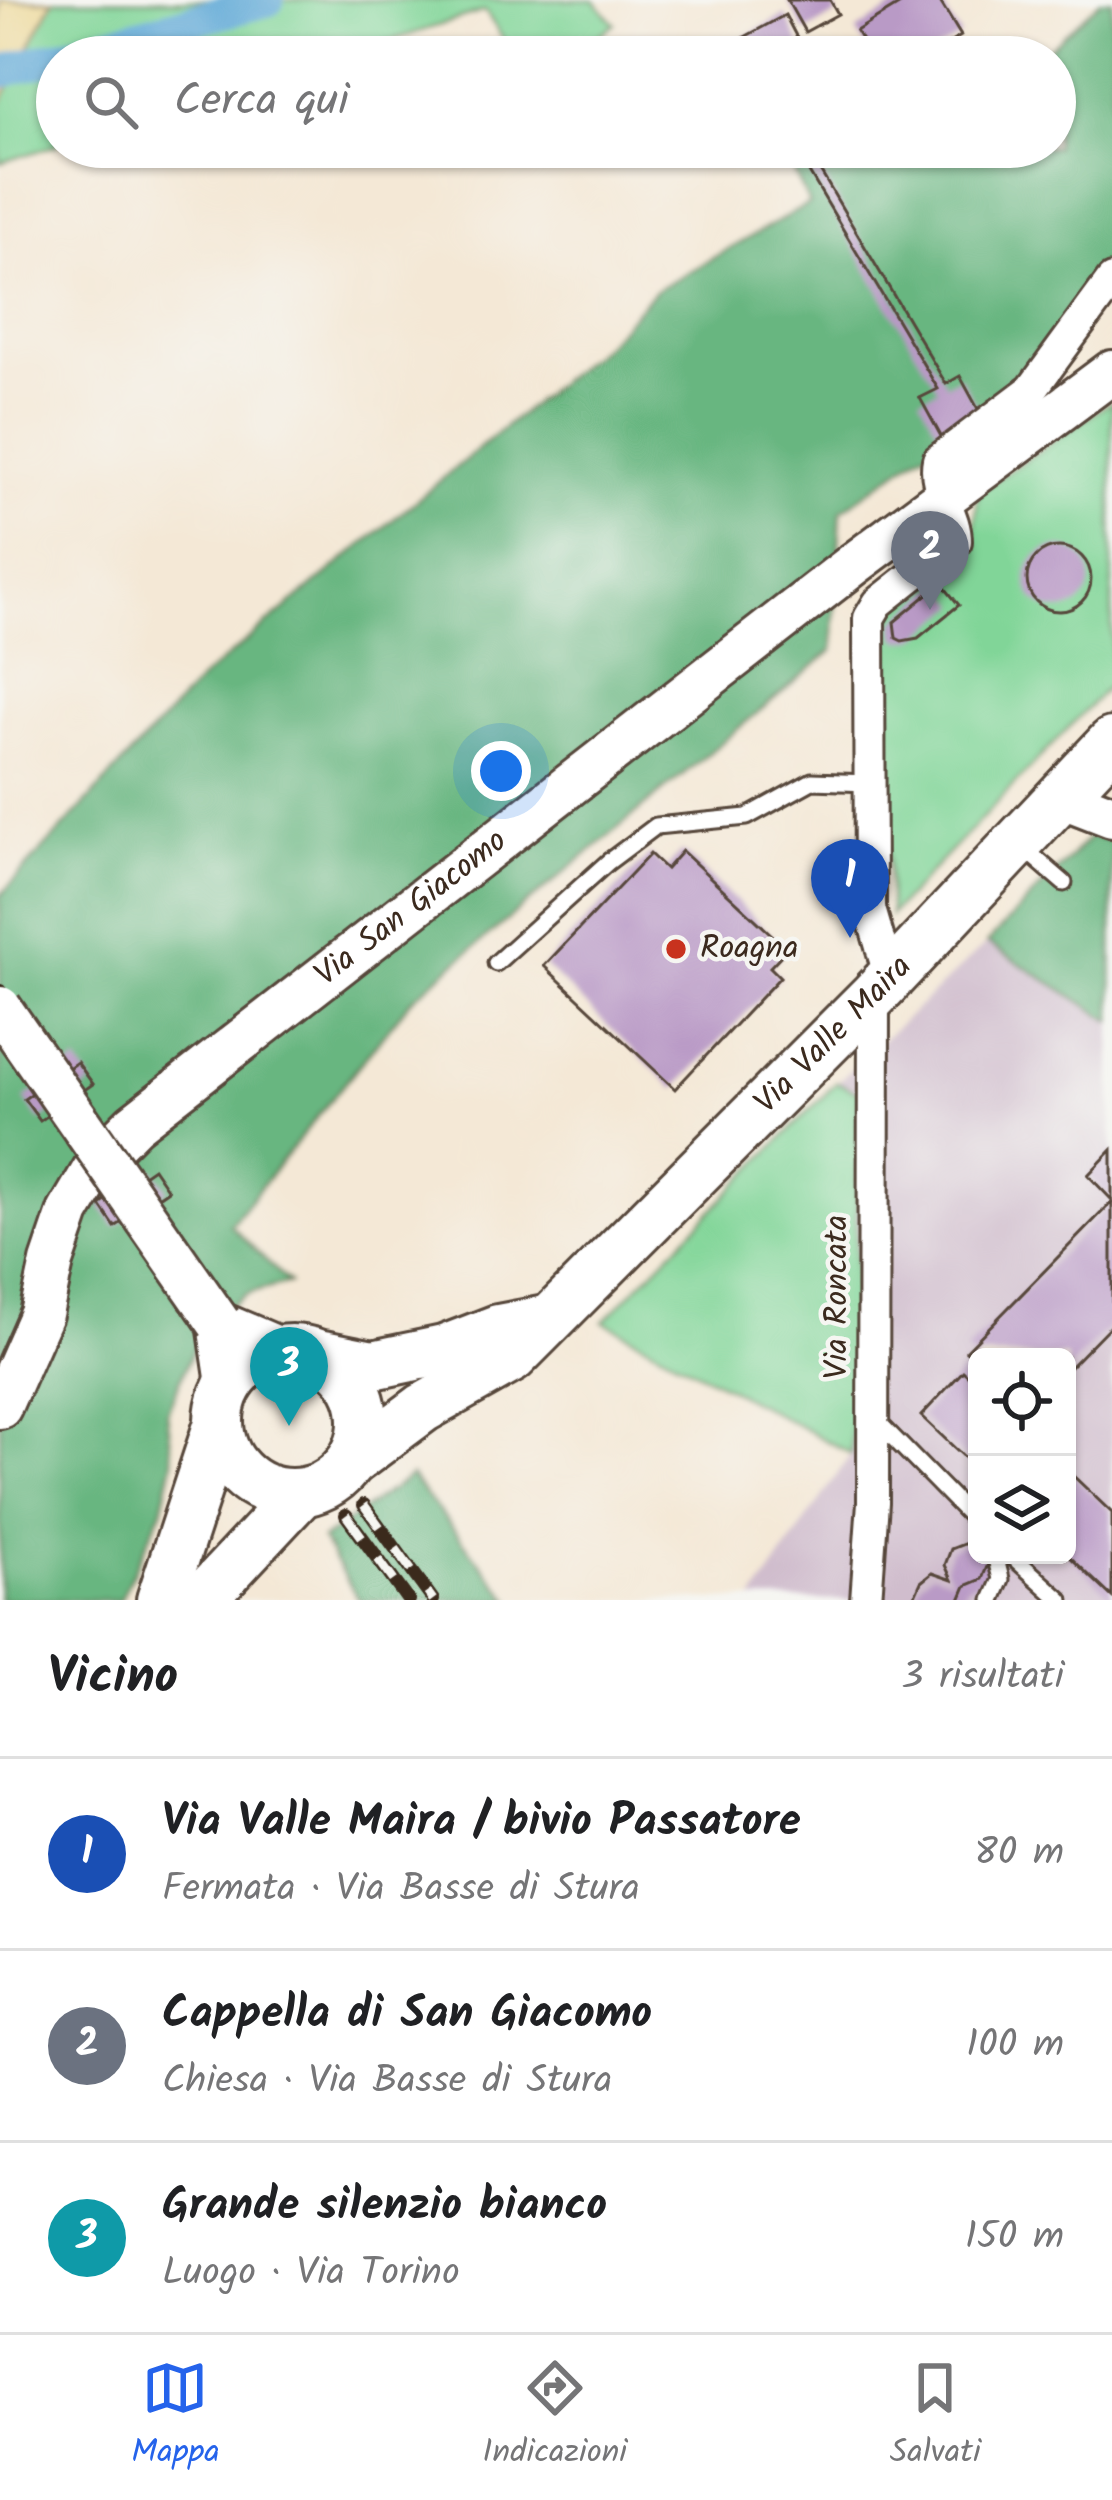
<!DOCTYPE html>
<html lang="it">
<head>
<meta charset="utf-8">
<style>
	:root { --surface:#fff; --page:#f2f2f2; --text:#202124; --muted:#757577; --line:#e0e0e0; --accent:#2563eb }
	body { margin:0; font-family:Kalam,sans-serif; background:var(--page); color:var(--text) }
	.controls { position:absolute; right:36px; bottom:36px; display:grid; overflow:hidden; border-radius:18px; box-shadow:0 3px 9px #0004 }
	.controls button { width:108px; height:108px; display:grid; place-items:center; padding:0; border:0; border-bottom:3px solid var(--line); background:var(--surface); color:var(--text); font:60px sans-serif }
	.you { position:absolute; left:501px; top:771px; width:42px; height:42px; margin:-30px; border:9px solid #fff; border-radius:50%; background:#1a73e8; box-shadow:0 0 0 18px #1a73e833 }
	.badge { display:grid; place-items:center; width:78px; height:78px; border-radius:50%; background:var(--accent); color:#fff; font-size:39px; font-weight:700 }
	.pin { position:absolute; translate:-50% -99px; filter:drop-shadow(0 3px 6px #0008) }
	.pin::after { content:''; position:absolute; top:63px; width:42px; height:36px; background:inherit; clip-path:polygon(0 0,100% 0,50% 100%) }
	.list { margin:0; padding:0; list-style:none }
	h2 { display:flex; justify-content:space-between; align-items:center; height:156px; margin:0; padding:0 48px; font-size:51px }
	h2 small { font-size:39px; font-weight:400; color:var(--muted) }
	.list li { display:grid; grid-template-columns:78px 1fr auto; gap:36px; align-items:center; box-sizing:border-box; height:192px; padding:0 48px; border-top:3px solid var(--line) }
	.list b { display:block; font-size:45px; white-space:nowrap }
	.list p { margin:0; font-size:39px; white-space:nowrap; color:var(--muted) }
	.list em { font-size:39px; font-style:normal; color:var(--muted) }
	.icon { flex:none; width:66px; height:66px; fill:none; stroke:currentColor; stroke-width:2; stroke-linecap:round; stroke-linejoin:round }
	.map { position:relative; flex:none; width:1112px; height:1600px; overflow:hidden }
	.search { position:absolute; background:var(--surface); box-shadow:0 3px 9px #0004; left:36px; right:36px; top:36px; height:132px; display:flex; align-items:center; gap:30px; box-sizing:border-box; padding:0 42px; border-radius:66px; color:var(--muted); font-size:45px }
	.sheet { height:732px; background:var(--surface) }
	nav { display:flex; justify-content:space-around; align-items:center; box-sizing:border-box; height:168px; border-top:3px solid var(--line); background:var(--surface); font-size:33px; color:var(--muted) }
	nav a { display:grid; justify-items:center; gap:6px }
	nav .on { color:var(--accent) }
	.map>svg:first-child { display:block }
	.industrial { fill:#d0bdcd; fill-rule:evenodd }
	.green { fill:#81d598; stroke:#5e805b; stroke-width:3 }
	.forest { fill:#68b680; stroke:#52704f; stroke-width:3 }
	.sand { fill:#eeda9e; stroke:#94825e; stroke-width:3 }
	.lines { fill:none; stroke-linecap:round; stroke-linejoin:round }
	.canal { stroke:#5fa9d7; stroke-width:33 }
	.building { fill:#b99ac6 }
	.lane-casing { stroke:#57463a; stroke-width:21 }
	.street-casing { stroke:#57463a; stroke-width:36 }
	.secondary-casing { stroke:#57463a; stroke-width:48 }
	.primary-casing { stroke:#57463a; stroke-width:54 }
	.lane { stroke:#fff; stroke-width:15 }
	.street { stroke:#fff; stroke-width:30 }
	.secondary { stroke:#fff; stroke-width:42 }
	.primary { stroke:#fff; stroke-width:48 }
	.rail-casing { stroke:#3b2a1e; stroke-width:14 }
	.rail { stroke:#f6f6f2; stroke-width:9; stroke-dasharray:27; stroke-linecap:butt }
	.secondary-bridge-casing { stroke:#57463a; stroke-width:48; stroke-linecap:butt }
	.secondary-bridge { stroke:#fff; stroke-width:42 }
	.poi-dot { fill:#c8321e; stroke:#f6f6f2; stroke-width:4.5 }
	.labels { text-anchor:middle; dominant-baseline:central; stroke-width:9; stroke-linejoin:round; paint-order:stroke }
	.street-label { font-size:33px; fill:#3b2a1e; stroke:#f6f6f2 }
	.poi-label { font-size:33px; fill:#3b2a1e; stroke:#f6f6f2; text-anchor:start }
</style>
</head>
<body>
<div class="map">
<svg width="1112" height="1600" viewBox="0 0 1112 1600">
	<rect width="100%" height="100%" fill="#f6f6f2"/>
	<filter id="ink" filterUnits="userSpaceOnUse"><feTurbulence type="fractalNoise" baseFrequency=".00833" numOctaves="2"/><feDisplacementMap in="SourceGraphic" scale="24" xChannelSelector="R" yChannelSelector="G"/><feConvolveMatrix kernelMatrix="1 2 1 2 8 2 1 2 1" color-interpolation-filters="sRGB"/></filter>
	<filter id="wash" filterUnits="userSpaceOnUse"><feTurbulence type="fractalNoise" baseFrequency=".004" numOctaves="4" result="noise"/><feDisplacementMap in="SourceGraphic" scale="48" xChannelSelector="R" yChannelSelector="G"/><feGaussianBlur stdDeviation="2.7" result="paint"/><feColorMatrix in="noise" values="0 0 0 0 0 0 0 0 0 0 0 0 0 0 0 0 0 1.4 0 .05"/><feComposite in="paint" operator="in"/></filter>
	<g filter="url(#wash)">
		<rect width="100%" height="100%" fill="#f4e8d6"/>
		<!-- industrial -->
		<path class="industrial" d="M987 943 1112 1021V1600H753L851 1454 859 1094 837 1082ZM977 1357H1067V1555H977Z"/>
		<!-- green -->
		<g class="green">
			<polygon points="53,0 594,0 615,24 569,57 515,57 485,11 338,57 57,57 57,145 0,163 0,105"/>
			<polygon points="1112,401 1112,682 890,915 880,634 895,605 964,559 975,525 978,492"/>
			<polygon points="837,1082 859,1093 851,1454 604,1321"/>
		</g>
		<!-- forest -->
		<g class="forest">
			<polygon points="1101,0 1112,0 1112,262 1078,312 983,418 919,455 841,511 833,650 412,999 230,1225 289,1283 247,1294 196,1331 197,1340 167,1412 173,1462 162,1510 120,1600 0,1600 0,896 202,678 605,344 656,290 809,204 789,161 814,147 1055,147 1055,57 1040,57"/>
			<polygon points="1091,836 1112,841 1112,1021 987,943"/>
			<polygon points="410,1476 511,1600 359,1600 322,1540"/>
		</g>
		<!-- sand -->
		<polygon class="sand" points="0,0 53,0 0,105"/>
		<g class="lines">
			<!-- canal -->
			<polyline class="canal" points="0,72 268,0"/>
		</g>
		<g id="blocks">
			<!-- building -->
			<g class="building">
				<polygon points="787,0 830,0 838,14 805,32"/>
				<polygon points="907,0 939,0 961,36 925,57 872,57 856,31"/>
				<polygon points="785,15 807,57 720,57 717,52"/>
				<polygon points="794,147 806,147 946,384 960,376 983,418 943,440 920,398 938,389"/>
				<circle cx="1059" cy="579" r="32"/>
				<polygon points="941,583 959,605 918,638 902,641 896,638 894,622"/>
				<polygon points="682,851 787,949 770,967 780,977 675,1089 544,966 650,854 666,869"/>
				<polygon points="77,1062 93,1084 40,1121 24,1099"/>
				<polygon points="1112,1150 1112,1200 1088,1175"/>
				<polygon points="153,1168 168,1190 115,1227 100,1205"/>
				<polygon points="1112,1202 1112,1324 1067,1370 1067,1357 977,1357 977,1361 966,1351"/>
				<polygon points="963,1371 977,1384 977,1469 921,1416"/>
				<polygon points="1067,1470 1112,1513 1112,1597 1067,1554"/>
				<polygon points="966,1543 977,1547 977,1555 984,1555 988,1564 982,1579 966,1586 960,1600 913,1600 921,1582 932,1573 952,1580 945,1565 951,1549"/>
			</g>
		</g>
	</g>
	<g filter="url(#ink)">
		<use href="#blocks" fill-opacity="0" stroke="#57463a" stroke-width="3"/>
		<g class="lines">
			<defs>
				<g id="lane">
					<polyline points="1020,845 1064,883"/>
					<polyline points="496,963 608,862 656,826 747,817 812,781 869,783"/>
					<polyline points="874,1418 977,1523"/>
					<polyline points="1011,1555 1061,1600"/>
					<polyline points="992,1600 1001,1579 995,1555"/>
				</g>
				<g id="street">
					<path d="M890 978 870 909 869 618 878 603 956 541C956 513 932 488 938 460L1032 389 1112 280"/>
					<polyline points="866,1600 873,1502 874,995"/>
				</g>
				<g id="secondary">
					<polyline points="1063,797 1112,816"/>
					<polyline points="228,1384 219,1323 280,1349"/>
					<path id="s1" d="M0 1407 41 1314 52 1262 69 1212 102 1156 134 1124 854 564 1112 372"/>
				</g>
				<g id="primary">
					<circle cx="291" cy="1421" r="72"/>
					<polyline points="323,1355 373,1365 444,1350 498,1329 546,1320"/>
					<path id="s2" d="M353 1460 423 1408 512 1358 874 995 1112 742"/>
					<polyline points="161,1600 218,1426"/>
					<polyline points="201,1600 301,1493"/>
				</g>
			</defs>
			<!-- lane casing -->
			<use href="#lane" class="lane-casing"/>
			<!-- street casing -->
			<use href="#street" class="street-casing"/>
			<!-- secondary casing -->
			<use href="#secondary" class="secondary-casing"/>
			<!-- primary casing -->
			<use href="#primary" class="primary-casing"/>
			<!-- lane -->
			<use href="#lane" class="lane"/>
			<!-- street -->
			<use href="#street" class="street"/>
			<!-- secondary -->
			<use href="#secondary" class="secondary"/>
			<!-- primary -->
			<use href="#primary" class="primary"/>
			<defs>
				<g id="rail">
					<polyline points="0,991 224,1313"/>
					<polyline points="0,1028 207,1325"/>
					<polyline points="364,1505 433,1600"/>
					<polyline points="346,1515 408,1600"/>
				</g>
			</defs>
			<!-- rail casing -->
			<use href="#rail" class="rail-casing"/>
			<!-- rail -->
			<use href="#rail" class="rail"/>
			<defs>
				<polyline id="secondary-bridge" points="0,1008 219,1323"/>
			</defs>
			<!-- secondary-bridge casing -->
			<use href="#secondary-bridge" class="secondary-bridge-casing"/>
			<!-- secondary-bridge -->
			<use href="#secondary-bridge" class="secondary-bridge"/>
		</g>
	</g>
	<!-- markers -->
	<circle class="poi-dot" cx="676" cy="949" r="12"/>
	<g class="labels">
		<!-- street labels -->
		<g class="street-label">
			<text stroke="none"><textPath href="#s1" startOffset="669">Via San Giacomo</textPath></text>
			<text stroke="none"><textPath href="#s2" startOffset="645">Via Valle Maira</textPath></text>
			<text transform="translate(838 1297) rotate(-90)">Via Roncata</text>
		</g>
		<!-- poi labels -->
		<g class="poi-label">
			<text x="700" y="949">Roagna</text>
		</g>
	</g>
</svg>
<div class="controls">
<button><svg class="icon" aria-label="locate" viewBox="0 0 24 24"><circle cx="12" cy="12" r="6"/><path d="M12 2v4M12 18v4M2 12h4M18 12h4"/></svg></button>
<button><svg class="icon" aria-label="layers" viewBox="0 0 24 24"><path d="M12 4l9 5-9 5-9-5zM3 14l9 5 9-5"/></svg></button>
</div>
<div class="you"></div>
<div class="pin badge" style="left:850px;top:938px;background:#1a4fb4">1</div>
<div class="pin badge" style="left:930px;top:610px;background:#6b7280">2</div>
<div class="pin badge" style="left:289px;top:1426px;background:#0f9aa8">3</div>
<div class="search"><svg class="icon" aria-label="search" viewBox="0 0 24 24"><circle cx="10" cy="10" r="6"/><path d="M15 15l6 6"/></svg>Cerca qui</div>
</div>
<section class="sheet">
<h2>Vicino<small>3 risultati</small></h2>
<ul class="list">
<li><span class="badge" style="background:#1a4fb4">1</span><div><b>Via Valle Maira / bivio Passatore</b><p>Fermata · Via Basse di Stura</p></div><em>80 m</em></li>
<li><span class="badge" style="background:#6b7280">2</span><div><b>Cappella di San Giacomo</b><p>Chiesa · Via Basse di Stura</p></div><em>100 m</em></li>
<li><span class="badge" style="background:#0f9aa8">3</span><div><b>Grande silenzio bianco</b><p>Luogo · Via Torino</p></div><em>150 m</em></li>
</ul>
</section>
<nav>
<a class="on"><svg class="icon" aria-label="map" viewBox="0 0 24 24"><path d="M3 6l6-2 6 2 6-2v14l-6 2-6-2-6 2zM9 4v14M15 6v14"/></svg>Mappa</a>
<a><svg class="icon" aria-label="directions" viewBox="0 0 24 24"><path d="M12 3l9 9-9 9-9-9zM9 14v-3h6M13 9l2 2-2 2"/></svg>Indicazioni</a>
<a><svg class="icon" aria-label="saved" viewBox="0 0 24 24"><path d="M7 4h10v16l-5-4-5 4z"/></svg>Salvati</a>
</nav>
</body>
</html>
